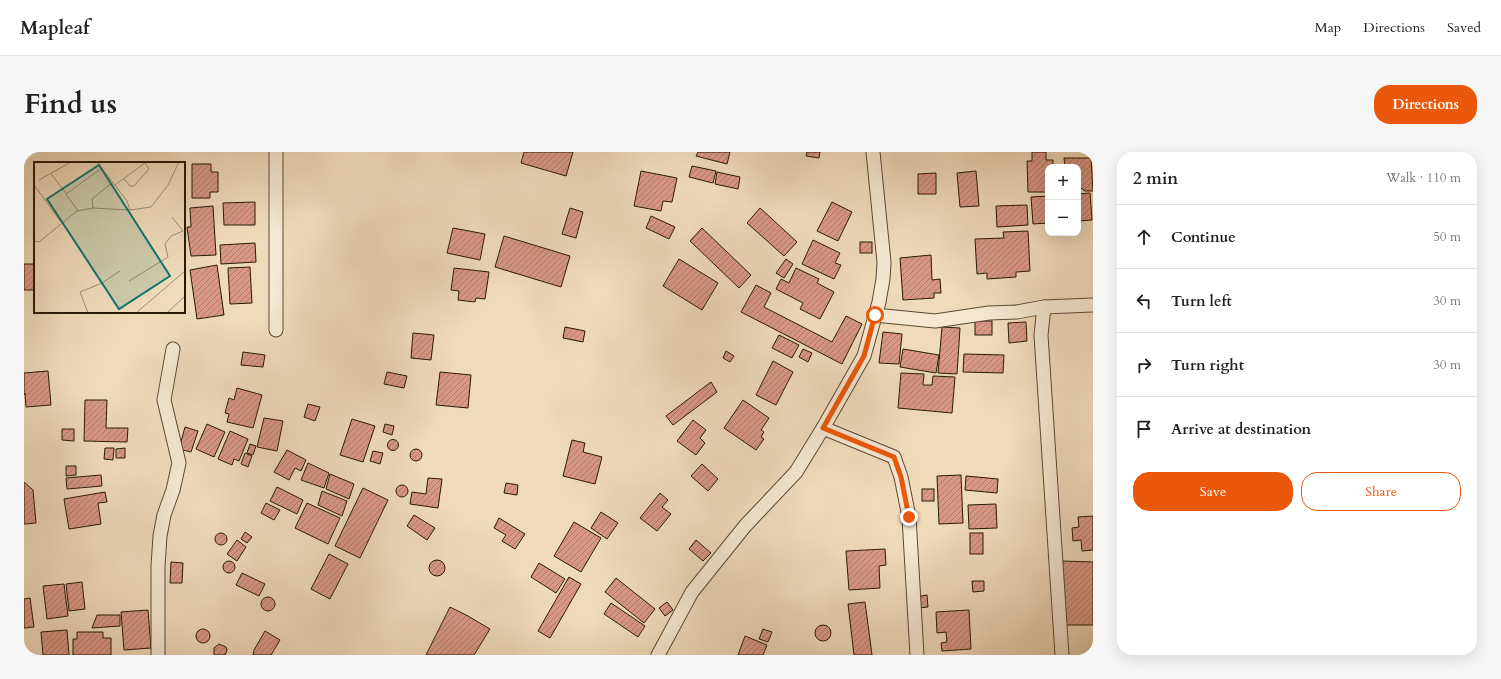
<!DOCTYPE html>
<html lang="en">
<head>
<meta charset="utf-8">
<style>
	:root { --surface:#fff; --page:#f6f6f6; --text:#202124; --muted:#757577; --line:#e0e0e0; --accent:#ea580c }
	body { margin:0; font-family:Cardo,serif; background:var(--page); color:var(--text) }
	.controls { position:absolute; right:12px; top:12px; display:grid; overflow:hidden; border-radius:8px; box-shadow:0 4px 16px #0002 }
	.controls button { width:36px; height:36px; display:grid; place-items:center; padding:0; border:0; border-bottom:1px solid var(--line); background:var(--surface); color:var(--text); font:20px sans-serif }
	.stop { position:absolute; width:12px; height:12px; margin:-9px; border:3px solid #ea580c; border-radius:50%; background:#fff }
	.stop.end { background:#ea580c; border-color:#fff; box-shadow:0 1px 4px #0008 }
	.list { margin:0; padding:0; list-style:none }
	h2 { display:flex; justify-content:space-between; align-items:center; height:52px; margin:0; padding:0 16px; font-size:17px }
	h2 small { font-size:13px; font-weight:400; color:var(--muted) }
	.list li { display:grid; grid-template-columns:26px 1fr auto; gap:12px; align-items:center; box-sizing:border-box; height:64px; padding:0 16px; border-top:1px solid var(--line) }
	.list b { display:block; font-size:15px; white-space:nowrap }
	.list em { font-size:13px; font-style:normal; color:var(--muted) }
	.actions { display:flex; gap:8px; padding:12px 16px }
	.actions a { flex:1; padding:9px 0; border:1px solid var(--accent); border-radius:16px; text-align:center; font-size:14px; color:var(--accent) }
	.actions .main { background:var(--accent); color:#fff }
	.icon { flex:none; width:22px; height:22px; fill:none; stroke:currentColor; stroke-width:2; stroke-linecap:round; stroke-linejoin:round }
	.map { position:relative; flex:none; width:1069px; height:503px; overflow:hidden; border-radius:16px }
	header { display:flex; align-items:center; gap:24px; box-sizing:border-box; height:56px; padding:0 20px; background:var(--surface); border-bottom:1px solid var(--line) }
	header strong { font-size:19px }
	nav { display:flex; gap:22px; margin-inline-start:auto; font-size:14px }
	.intro { display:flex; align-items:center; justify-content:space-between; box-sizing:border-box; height:96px; padding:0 24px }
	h1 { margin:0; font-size:28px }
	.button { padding:10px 18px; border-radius:16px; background:var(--accent); color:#fff; font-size:14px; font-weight:700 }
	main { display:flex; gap:24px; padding:0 24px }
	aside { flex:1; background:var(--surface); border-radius:16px; box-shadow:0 4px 16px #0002 }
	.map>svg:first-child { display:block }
	.building { fill:url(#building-hatch); stroke:#281a07 }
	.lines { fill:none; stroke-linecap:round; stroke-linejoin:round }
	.street-casing { stroke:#5a4a34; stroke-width:15 }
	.street { stroke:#f5e7d2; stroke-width:13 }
	.route { stroke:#ea580c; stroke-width:5 }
	.inset-road { fill:none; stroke:#9f8d72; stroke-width:1 }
	.view { fill:#0f766e; fill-opacity:0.15; stroke:#0f766e; stroke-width:2 }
	.inset-edge { fill:none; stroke:#281a07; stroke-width:2 }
</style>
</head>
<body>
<header>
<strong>Mapleaf</strong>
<nav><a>Map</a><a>Directions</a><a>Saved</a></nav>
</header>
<div class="intro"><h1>Find us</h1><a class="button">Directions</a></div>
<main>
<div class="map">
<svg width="1069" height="503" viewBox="0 0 1069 503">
	<defs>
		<pattern id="building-hatch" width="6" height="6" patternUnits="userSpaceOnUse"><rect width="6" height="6" fill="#d99885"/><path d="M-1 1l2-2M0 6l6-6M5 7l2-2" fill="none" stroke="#b07b6b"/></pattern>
	</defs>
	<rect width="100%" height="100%" fill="#efdaba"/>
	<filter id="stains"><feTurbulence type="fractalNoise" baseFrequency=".005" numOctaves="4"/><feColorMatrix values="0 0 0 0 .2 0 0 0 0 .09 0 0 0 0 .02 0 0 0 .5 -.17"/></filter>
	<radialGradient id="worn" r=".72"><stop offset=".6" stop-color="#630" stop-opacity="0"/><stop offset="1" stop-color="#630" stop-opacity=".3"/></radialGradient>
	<!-- building -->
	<g class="building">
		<polygon points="500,0 549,0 542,24 497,11"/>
		<polygon points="674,0 706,0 703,12 672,4"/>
		<polygon points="783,0 796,0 795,6 782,4"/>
		<polygon points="1008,0 1022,0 1022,8 1029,8 1029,15 1024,15 1024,40 1004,40 1003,9 1008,9"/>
		<polygon points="1040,6 1067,6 1069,39 1061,39 1054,34 1054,15 1041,15"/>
		<polygon points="168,12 187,12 187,20 194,20 194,40 186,40 186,46 168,46"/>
		<polygon points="668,14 692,19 689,31 665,25"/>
		<polygon points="617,19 653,26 648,50 639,49 637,59 610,54"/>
		<polygon points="952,19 955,54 936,55 933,21"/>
		<polygon points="693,20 716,25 714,37 691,32"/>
		<polygon points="912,21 912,42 894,42 894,22"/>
		<polygon points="1066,41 1068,68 1054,69 1054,42"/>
		<polygon points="1024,44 1024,71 1009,72 1007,45"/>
		<polygon points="231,50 231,73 200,73 199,51"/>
		<polygon points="808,50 828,60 814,89 793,79"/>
		<polygon points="1003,53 1004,73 973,75 972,54"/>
		<polygon points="189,54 192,103 167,104 163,75 167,75 166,56"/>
		<polygon points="546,56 559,60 552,86 538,82"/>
		<polygon points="736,56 773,90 760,104 723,71"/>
		<polygon points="627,64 651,75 645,87 622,76"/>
		<polygon points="429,76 461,82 456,108 423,101"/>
		<polygon points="678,76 727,123 715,136 666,89"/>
		<polygon points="1004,79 1006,119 992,120 992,125 963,127 963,121 953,122 951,87 980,86 979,80"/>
		<polygon points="480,84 546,104 537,135 471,115"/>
		<polygon points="789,88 816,101 811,111 817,113 810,127 778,112"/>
		<rect x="836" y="90" width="12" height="11"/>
		<polygon points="231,91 232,110 197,112 196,93"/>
		<polygon points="907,103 908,128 916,127 917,141 910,141 910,146 879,148 876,106"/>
		<polygon points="655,107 694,131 678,158 639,134"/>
		<polygon points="762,107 769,112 760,126 752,121"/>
		<rect x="0" y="112" width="11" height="26"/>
		<polygon points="193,113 200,163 173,167 166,118"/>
		<polygon points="226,115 228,151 206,152 204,116"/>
		<polygon points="430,116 465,120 461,147 452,146 451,150 434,148 435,139 427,138"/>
		<polygon points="772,116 795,127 793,131 810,140 796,167 776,157 779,151 752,137 757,127 765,131"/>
		<polygon points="732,133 747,141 740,155 808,190 822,164 838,172 818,212 717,160"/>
		<rect x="951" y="169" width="17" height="14"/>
		<polygon points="1002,170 1003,189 985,191 984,171"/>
		<polygon points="541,175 561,179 559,190 539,186"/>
		<polygon points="918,175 936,176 933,222 914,221"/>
		<polygon points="859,180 878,182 875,212 855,211"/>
		<polygon points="389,181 410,183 407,208 387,206"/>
		<polygon points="755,183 775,193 768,206 748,196"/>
		<polygon points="779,197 788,201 784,210 775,205"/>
		<polygon points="879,197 915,203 912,221 876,215"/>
		<polygon points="702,199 710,204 706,210 699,206"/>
		<polygon points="219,200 241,203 239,215 217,213"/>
		<polygon points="940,202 980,203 979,221 939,220"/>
		<polygon points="749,209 769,220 752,253 732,243"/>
		<polygon points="24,219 27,253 2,255 1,241 0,243 0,221"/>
		<polygon points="363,220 383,224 380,236 360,232"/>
		<polygon points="416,220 447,223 444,256 412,253"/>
		<polygon points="877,221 900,222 899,233 908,233 909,224 931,225 928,261 874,256"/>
		<polygon points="687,230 693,240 649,273 642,264"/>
		<polygon points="213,236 238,243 229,276 203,270 205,262 201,261 205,246 210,248"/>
		<polygon points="61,248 83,248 82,276 104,276 103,290 60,289"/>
		<polygon points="719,248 745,266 737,278 740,280 737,285 740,287 732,298 700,276"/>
		<polygon points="284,252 296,255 291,269 280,265"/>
		<polygon points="240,266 259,269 253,299 233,295"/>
		<polygon points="328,267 351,274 339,310 316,303"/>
		<polygon points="669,268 682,278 676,286 681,291 672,303 653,289"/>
		<polygon points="183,272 201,280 190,305 172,297"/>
		<polygon points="361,272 370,274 368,283 359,280"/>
		<polygon points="161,275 174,279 167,300 155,297"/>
		<polygon points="38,277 50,277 50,289 38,288"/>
		<polygon points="206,279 224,287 215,309 210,307 208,313 194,307"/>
		<circle cx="369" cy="293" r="5.5"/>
		<polygon points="548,288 561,291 559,300 578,305 571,332 539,324"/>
		<polygon points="226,292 232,294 229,303 223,301"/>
		<polygon points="81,296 90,296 89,308 80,307"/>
		<polygon points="101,296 101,306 92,306 92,297"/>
		<circle cx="392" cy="303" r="6"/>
		<polygon points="263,298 282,308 277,319 271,316 265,328 250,320"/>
		<polygon points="349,299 359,301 356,312 346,309"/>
		<polygon points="221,301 228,304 224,315 217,312"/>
		<polygon points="284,311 305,321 300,336 277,328"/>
		<polygon points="678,312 694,327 684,339 667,324"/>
		<polygon points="42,314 52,314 52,323 42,324"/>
		<polygon points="306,322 330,332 325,347 302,337"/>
		<polygon points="77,323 78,334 43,337 42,326"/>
		<polygon points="937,323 939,371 915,372 913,324"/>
		<polygon points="942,324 974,327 973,341 941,338"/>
		<polygon points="404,326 418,327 414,356 386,352 388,340 402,342"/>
		<polygon points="0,330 9,338 12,371 0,372"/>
		<polygon points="482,331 494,333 493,343 480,341"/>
		<circle cx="378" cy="339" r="6"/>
		<polygon points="253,335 279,348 273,362 246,349"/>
		<polygon points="339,336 364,348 336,406 311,394"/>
		<rect x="898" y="337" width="12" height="12"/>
		<polygon points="298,339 323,349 318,364 294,353"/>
		<polygon points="81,340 83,350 74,351 77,372 45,377 40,347"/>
		<polygon points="636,341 644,348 638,355 647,362 633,379 616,366"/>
		<polygon points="242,351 256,358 250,368 237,361"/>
		<polygon points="283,351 316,366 304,392 271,376"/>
		<polygon points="972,352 973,376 945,377 944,353"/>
		<polygon points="577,360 594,371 583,387 567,376"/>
		<polygon points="390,363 411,376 403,388 383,374"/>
		<polygon points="1069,364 1069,398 1058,399 1057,388 1049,389 1048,376 1055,375 1054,365"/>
		<polygon points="475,366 501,382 491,397 478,389 482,383 470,376"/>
		<polygon points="550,370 577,386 557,420 530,404"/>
		<polygon points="221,380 228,385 223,391 217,387"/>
		<circle cx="197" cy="387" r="6"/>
		<rect x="946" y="381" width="13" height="21"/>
		<polygon points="213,388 222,395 213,409 203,402"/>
		<polygon points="672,388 687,401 679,409 665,397"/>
		<polygon points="861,397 862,413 855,414 856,436 825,438 822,399"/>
		<polygon points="305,402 324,412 306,447 287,437"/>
		<circle cx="413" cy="416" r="8"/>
		<circle cx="205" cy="415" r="6"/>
		<polygon points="1038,409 1069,410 1069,473 1036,473"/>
		<polygon points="147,410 159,411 158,431 146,431"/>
		<polygon points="515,411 541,427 532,441 507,425"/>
		<polygon points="218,421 241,432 235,444 212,433"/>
		<polygon points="545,425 557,432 526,486 514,479"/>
		<polygon points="592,426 631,457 620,471 581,440"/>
		<polygon points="948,429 960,429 960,439 949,440"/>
		<polygon points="58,430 61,457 45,459 42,432"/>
		<polygon points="40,432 44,464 23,467 19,434"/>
		<polygon points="903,443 904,455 893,456 892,445"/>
		<circle cx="244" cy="452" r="7"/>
		<polygon points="6,446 10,475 0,476 0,447"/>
		<polygon points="643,450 649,458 641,464 635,456"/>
		<polygon points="841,450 848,503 830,503 824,452"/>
		<polygon points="587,451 621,474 614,485 580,462"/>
		<polygon points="426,455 444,464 466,477 450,503 402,503"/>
		<polygon points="124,458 127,496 100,498 97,460"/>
		<polygon points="945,458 947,497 918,499 917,491 923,490 922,480 913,481 912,460"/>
		<polygon points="73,463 96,463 96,474 68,476"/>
		<circle cx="799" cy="481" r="8"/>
		<circle cx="179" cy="484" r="7"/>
		<polygon points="739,477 748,480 744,490 735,487"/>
		<polygon points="43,478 45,503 19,503 17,480"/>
		<polygon points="241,479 256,488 247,503 229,503 230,498"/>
		<polygon points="53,480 79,480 79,486 87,486 87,503 49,503 49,487 53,487"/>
		<polygon points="721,484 743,493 739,503 714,503"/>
		<polygon points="195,492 202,495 203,498 201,503 190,503 190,496"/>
	</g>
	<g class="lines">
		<defs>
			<g id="street">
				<polyline points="1020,155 1069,153"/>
				<polyline points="851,163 911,169 965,161 993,160 1020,155 1017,183 1038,503"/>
				<polyline points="252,178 252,0"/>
				<polyline points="799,276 870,305 877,325 885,365 893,503"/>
				<polyline points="134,503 134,414 136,384 140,363 149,338 155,311 140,248 149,197"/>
				<polyline points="634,503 668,440 721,374 772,320 799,276 840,204 855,150 859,127 860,110 849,0"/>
			</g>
		</defs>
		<!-- street casing -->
		<use href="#street" class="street-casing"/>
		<!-- street -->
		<use href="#street" class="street"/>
	</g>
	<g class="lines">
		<!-- route -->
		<polyline class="route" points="851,163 840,204 799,276 870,305 877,325 885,365"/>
	</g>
	<!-- overview -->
	<g transform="translate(10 10)">
		<rect width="151" height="151" fill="#efdaba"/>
		<path class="inset-road" d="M17 12 32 31M90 17 96 24H100L115 7 111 1M5 18 37 0M0 23 27 60M81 23 112 0M59 46 58 37 79 20M96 48 117 45 134 23 145 0M44 49 32 32 68 6M0 79 5 80 43 49 59 46 96 48 93 39 63 0M95 119 134 95 131 82 137 74 149 69 138 55M54 151 46 130 68 121 86 109M102 151 151 109M133 151 151 134"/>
		<path class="view" d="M65 3 136 114 85 147 13 37Z"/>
		<rect width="151" height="151" class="inset-edge"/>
	</g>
	<rect width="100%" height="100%" filter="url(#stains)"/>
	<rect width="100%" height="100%" fill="url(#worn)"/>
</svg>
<div class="controls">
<button>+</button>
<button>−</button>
</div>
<div class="stop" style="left:851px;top:163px"></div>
<div class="stop end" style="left:885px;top:365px"></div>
</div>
<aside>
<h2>2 min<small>Walk · 110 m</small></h2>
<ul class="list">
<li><svg class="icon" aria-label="ahead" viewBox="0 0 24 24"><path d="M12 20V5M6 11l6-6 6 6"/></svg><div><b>Continue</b></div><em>50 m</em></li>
<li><svg class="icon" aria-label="left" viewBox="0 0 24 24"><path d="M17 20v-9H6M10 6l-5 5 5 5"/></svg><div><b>Turn left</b></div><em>30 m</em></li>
<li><svg class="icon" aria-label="right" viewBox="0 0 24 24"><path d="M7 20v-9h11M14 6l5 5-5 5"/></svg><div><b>Turn right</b></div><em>30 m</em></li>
<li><svg class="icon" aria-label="arrive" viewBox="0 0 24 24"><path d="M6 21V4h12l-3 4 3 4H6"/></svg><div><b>Arrive at destination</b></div></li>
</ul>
<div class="actions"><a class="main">Save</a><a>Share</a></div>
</aside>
</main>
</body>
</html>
